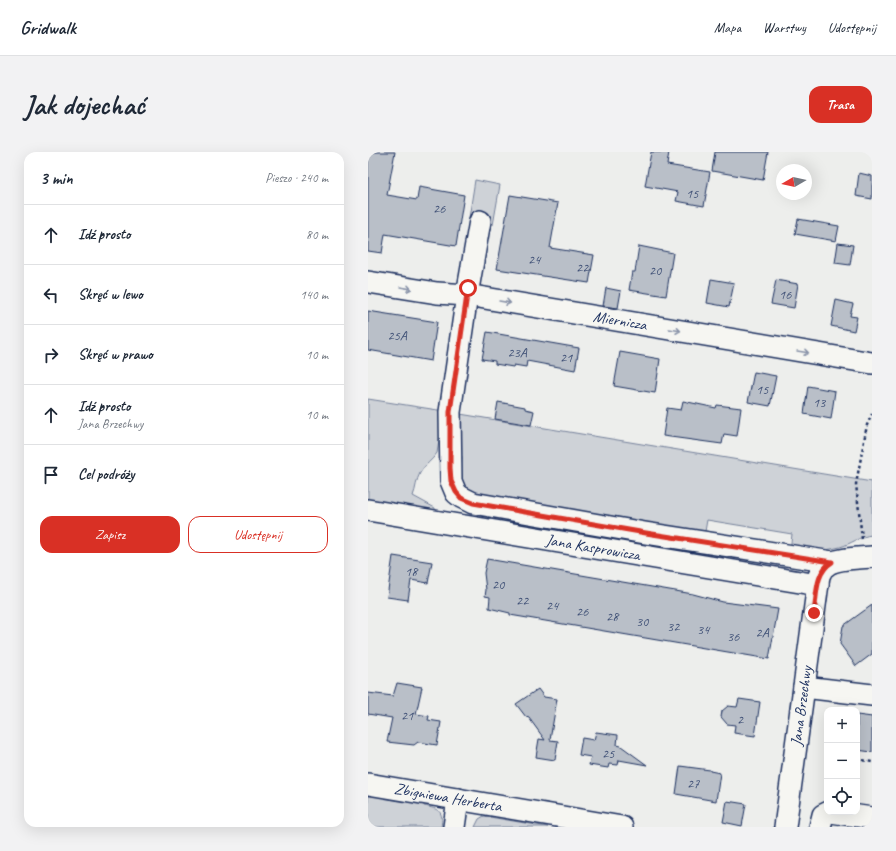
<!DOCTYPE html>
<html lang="pl">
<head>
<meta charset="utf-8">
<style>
	:root { --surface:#fff; --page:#f2f2f3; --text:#1f2937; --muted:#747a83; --line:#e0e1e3; --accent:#d93025 }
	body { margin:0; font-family:Caveat,sans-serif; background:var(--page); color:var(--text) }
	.controls { position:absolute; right:12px; bottom:12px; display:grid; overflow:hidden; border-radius:8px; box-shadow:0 4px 16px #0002 }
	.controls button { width:36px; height:36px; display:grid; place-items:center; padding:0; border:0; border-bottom:1px solid var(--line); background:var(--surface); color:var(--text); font:20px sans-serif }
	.compass { position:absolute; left:408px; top:12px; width:36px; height:36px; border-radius:50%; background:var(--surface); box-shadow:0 4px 16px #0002; rotate:261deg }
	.stop { position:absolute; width:12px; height:12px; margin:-9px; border:3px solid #d93025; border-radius:50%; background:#fff }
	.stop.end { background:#d93025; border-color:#fff; box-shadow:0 1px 4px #0008 }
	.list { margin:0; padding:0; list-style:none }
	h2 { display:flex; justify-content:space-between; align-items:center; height:52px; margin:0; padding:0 16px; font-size:17px }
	h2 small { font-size:13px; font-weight:400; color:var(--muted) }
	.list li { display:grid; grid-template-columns:26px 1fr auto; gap:12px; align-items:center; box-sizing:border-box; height:60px; padding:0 16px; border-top:1px solid var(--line) }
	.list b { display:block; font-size:15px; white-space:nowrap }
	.list p { margin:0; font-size:13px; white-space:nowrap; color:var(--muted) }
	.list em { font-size:13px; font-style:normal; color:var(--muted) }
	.actions { display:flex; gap:8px; padding:12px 16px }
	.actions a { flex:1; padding:9px 0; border:1px solid var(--accent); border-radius:12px; text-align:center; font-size:14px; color:var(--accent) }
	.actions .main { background:var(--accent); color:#fff }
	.icon { flex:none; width:22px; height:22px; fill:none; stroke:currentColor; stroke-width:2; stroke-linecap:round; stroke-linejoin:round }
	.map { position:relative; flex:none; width:504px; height:675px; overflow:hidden; border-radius:12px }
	header { display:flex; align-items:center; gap:24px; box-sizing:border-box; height:56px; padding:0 20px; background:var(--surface); border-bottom:1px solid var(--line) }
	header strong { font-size:19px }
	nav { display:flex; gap:22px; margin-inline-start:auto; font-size:14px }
	.intro { display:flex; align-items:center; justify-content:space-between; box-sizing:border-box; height:96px; padding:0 24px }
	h1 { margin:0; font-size:28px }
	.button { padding:10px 18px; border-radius:12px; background:var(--accent); color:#fff; font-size:14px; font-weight:700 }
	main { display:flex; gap:24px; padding:0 24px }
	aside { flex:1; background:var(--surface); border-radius:12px; box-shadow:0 4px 16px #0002 }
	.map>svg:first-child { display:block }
	.green { fill:#ced2d7; stroke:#74809a }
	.building { fill:#b9bfc8; stroke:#1b2f5e }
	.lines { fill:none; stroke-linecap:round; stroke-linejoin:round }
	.minor-casing { stroke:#1b2f5e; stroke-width:24 }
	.path { stroke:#1b2f5e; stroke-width:2.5; stroke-dasharray:3 3; stroke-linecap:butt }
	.minor { stroke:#f6f6f2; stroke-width:21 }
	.oneway { stroke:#8892a8 }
	.route { stroke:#d93025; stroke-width:5 }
	.labels { text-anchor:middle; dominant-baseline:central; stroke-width:3; stroke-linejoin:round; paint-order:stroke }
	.number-label { font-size:14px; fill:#425378 }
	.street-label { font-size:16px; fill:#1b2f5e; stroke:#f6f6f2 }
</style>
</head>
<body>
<header>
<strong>Gridwalk</strong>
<nav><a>Mapa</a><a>Warstwy</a><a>Udostępnij</a></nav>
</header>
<div class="intro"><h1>Jak dojechać</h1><a class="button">Trasa</a></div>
<main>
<aside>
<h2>3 min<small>Pieszo · 240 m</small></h2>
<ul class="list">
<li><svg class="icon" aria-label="ahead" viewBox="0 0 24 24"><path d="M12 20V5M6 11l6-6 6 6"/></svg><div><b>Idź prosto</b></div><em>80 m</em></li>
<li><svg class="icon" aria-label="left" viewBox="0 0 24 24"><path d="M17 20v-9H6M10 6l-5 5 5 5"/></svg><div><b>Skręć w lewo</b></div><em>140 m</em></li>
<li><svg class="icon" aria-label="right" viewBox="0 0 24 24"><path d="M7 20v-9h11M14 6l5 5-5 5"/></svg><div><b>Skręć w prawo</b></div><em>10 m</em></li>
<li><svg class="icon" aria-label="ahead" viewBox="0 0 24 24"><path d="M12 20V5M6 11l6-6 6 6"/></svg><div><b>Idź prosto</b><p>Jana Brzechwy</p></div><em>10 m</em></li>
<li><svg class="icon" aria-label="arrive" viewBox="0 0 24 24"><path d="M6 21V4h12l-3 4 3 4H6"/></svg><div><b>Cel podróży</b></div></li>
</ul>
<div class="actions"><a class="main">Zapisz</a><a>Udostępnij</a></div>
</aside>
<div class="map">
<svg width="504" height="675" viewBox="0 0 504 675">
	<rect width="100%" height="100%" fill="#edeeec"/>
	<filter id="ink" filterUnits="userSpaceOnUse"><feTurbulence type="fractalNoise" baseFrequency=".025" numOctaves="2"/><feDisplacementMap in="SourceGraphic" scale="8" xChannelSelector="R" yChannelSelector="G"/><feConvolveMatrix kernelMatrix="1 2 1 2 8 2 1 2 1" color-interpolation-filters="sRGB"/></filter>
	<g filter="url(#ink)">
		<!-- green -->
		<g class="green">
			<polygon points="107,28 132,33 125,73 101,66"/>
			<path d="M0 247 76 259 69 301C64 309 56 313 52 321 48 328 48 337 45 344L67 356V363L0 351Z"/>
			<path d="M92 262 504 330V383C492 384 483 392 472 395 456 399 438 401 422 400L424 382 339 368 336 385 151 353 95 336 93 317 94 305 91 297Z"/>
			<path d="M0 639 57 649 56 654C71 657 76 659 73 675H0Z"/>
			<polygon points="116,664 180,675 107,675 111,667"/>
		</g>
		<!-- building -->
		<g class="building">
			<polygon points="0,0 27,0 19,43 49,48 51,35 96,43 88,94 17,82 14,101 0,99"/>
			<polygon points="283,0 301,0 299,13 342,20 336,54 308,49 310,40 277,34"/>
			<polygon points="347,0 400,0 395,28 344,19"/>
			<polygon points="491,21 504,24 504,47 488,44"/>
			<polygon points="142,43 190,51 182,96 226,103 221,131 129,117"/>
			<polygon points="430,67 471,74 468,89 427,82"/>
			<polygon points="470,91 485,93 482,113 467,111"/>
			<polygon points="271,94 305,101 298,144 261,138 264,120 267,120"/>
			<polygon points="343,127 366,131 361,155 339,151"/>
			<polygon points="408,128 430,132 426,156 403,152"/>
			<polygon points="238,136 253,139 250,156 235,154"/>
			<polygon points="468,148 485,152 482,164 489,165 486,179 463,174"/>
			<polygon points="0,159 69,170 63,209 0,198"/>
			<polygon points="119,180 211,196 207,218 159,209 158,215 146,213 145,215 127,212 127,209 114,207"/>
			<polygon points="252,200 292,207 287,241 246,234"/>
			<polygon points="386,220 408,224 402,254 380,250"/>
			<polygon points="440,234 467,239 463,267 436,262"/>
			<polygon points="315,249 348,256 349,253 373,256 369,284 356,282 354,292 295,284 299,256 313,258"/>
			<polygon points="130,250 157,255 157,257 166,259 163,273 127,267"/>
			<polygon points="25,404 64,410 60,431 43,428 40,448 19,445"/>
			<polygon points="119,407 325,442 355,450 410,457 401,507 142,463 142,461 121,456 122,445 117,444 118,438 116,421"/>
			<polygon points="504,453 504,502 488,514 472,492 475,474"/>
			<polygon points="29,531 54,535 48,562 61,564 60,568 73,570 69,593 50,590 46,593 19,590 24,566 0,562 0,541 25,544"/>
			<polygon points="170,537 176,545 189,547 182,588 190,589 187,608 168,605 171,587 177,588 161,566 158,565 148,552"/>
			<polygon points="371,547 392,550 387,584 366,581 367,573 359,572 353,565 354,559 360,554 369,555"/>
			<polygon points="489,563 504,565 504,600 489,598"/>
			<polygon points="228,580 250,583 249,593 253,594 279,613 251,608 250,613 241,612 240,616 221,613 223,605 211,603 214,586 226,588"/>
			<polygon points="312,614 342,618 342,619 352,621 348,649 308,642"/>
			<polygon points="359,649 378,652 374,674 355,670"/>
		</g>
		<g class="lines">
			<defs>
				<g id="minor">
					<polyline points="112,69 99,143 82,260 83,329 88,341 93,345 105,351 277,381 464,410"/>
					<path id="s1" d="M0 130 69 141 99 143 504 211"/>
					<path id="s2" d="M0 358 450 433"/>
					<polyline points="436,535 504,543"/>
					<path id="s3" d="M0 632 254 675"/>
					<polyline points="463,660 504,666"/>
					<polyline points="86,675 90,647"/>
					<path id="s4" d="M417 675 451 424C453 420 454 416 458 414 466 406 493 406 504 405"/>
					<polyline points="452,675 455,663 461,660"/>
				</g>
			</defs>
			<!-- minor casing -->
			<use href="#minor" class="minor-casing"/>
			<!-- path -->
			<g class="path">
				<polyline points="494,387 488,332 499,273 504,262"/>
				<polyline points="489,607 504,610"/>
			</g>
			<!-- minor -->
			<use href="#minor" class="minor"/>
		</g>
		<!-- one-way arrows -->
		<defs><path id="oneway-shaft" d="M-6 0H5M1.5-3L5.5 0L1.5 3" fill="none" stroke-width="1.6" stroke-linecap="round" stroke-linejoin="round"/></defs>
		<g class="oneway">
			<use href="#oneway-shaft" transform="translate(38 136) rotate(10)"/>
			<use href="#oneway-shaft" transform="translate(137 150) rotate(10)"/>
			<use href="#oneway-shaft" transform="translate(307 178) rotate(9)"/>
			<use href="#oneway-shaft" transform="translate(435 200) rotate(9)"/>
		</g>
	</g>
	<g class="lines" filter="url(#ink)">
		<!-- route -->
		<path class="route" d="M100 136 82 260V316L83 329 88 340 93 346 105 351 278 381 464 410C447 420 449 443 446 461"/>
	</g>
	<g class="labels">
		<!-- number labels -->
		<g class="number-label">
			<text x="324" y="41">15</text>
			<text x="71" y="56">26</text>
			<text x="166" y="107">24</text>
			<text x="214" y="115">22</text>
			<text x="287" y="118">20</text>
			<text x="417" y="142">16</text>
			<text x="29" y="183">25A</text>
			<text x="149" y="200">23A</text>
			<text x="198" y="205">21</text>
			<text x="394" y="237">15</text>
			<text x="451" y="250">13</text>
			<text x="43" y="419">18</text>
			<text x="130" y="432">20</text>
			<text x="154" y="448">22</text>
			<text x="184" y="453">24</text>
			<text x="214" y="459">26</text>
			<text x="244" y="464">28</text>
			<text x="274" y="469">30</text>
			<text x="305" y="474">32</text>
			<text x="335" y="477">34</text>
			<text x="394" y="480">2A</text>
			<text x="365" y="484">36</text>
			<text x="39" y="563">21</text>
			<text x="372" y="567">2</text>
			<text x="240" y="601">25</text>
			<text x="325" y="631">27</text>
		</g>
		<!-- street labels -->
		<g class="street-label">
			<text stroke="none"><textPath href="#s1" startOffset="255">Miernicza</textPath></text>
			<text stroke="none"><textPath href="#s2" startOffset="228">Jana Kasprowicza</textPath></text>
			<text stroke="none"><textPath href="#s4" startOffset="122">Jana Brzechwy</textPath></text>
			<text stroke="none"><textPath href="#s3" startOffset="81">Zbigniewa Herberta</textPath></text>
		</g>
	</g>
</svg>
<div class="controls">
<button>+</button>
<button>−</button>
<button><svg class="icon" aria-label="locate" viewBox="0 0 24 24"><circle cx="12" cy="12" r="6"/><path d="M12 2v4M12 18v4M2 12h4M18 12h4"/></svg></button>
</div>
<svg class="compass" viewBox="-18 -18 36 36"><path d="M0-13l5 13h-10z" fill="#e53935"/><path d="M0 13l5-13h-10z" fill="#747a83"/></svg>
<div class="stop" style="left:100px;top:136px"></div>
<div class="stop end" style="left:446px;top:461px"></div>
</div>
</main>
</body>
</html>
